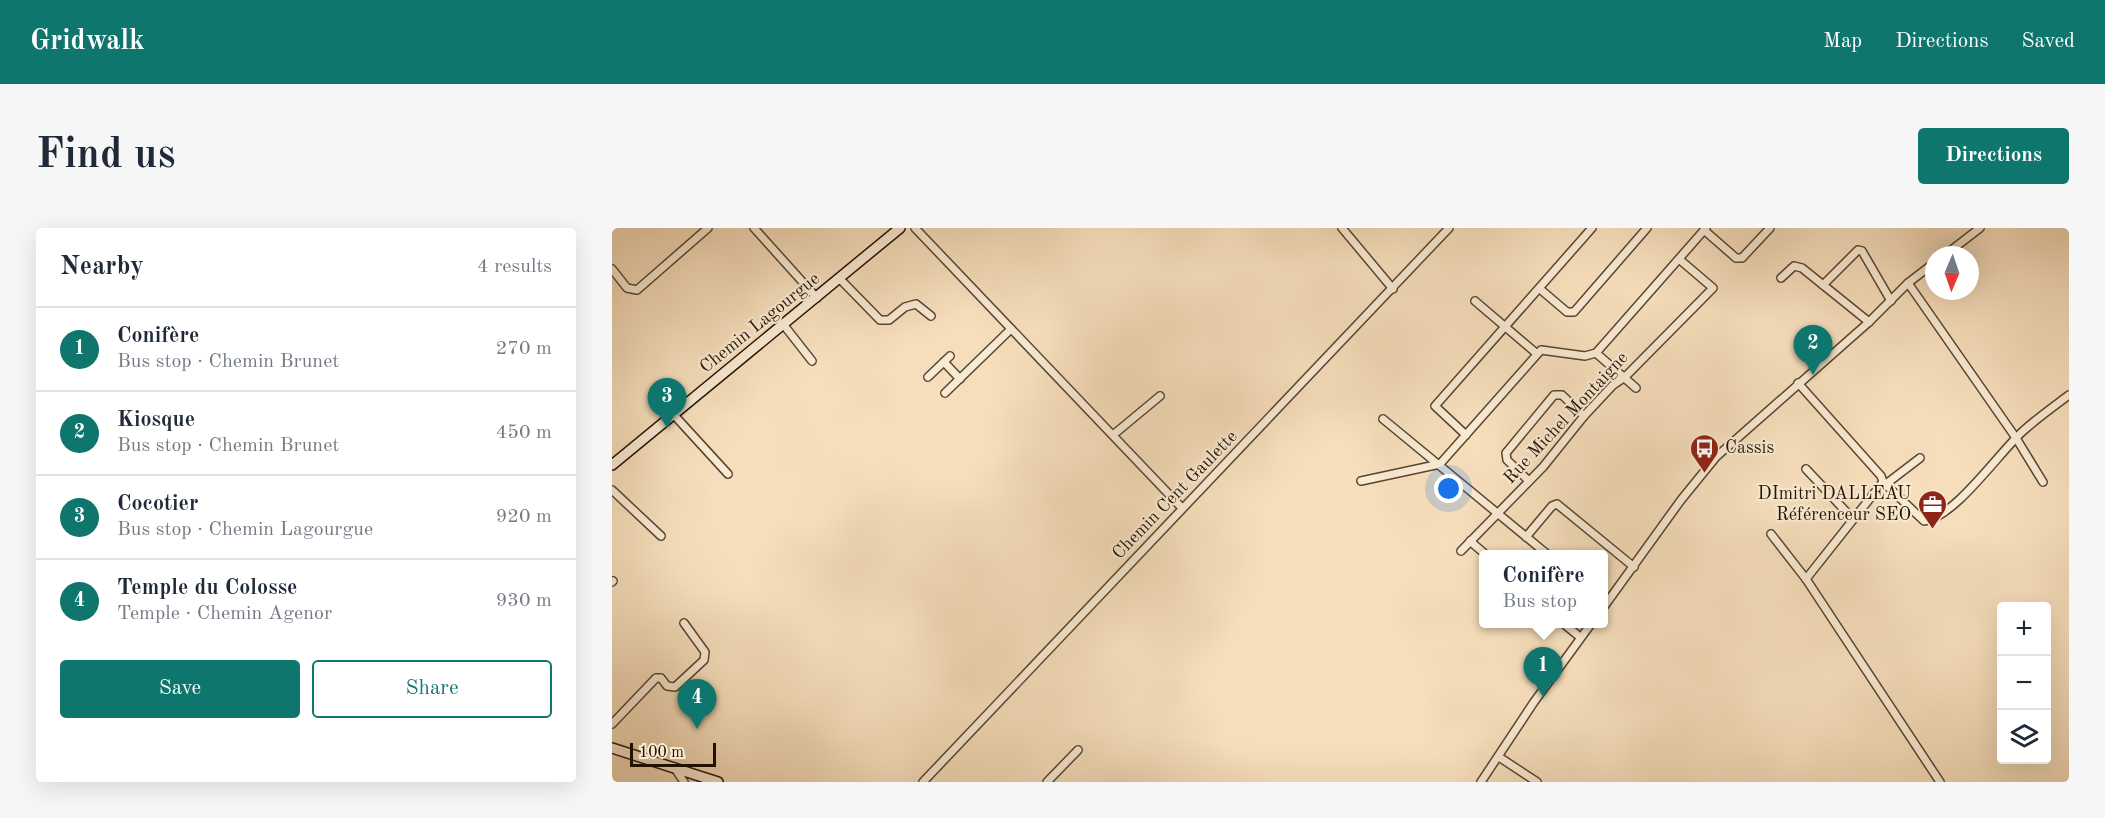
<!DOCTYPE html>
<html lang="en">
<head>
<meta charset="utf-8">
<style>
	:root { --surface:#fff; --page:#f6f6f7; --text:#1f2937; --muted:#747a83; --line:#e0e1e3; --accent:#0f766e }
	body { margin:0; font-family:"Old Standard TT",serif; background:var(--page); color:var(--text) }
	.controls { position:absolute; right:18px; bottom:18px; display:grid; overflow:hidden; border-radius:6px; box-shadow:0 6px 24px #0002 }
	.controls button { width:54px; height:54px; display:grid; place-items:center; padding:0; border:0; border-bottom:2px solid var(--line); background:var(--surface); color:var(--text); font:30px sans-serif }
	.compass { position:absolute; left:1313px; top:18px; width:54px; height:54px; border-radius:50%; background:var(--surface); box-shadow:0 6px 24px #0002; rotate:182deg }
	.scale { position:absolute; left:18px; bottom:15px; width:86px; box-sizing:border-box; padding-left:6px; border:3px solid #241200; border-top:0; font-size:16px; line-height:21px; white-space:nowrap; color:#241200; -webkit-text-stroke:4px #f9ead3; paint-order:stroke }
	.you { position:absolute; left:837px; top:261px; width:21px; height:21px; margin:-15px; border:4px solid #fff; border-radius:50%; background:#1a73e8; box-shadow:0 0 0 9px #1a73e833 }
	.badge { display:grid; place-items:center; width:39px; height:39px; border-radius:50%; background:var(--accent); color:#fff; font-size:20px; font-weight:700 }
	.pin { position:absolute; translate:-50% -50px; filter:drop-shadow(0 2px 3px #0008) }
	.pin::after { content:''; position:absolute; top:32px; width:21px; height:18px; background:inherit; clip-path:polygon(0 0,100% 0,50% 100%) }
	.popup { position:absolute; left:867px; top:322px; width:129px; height:78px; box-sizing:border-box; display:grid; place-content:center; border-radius:6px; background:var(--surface); filter:drop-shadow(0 2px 4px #0005); font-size:20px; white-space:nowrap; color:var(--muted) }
	.popup b { font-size:22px; color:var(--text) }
	.popup::after { content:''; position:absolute; left:50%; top:100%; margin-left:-12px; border:12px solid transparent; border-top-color:var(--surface) }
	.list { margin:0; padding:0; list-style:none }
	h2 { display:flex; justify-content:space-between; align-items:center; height:78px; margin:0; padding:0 24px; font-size:26px }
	h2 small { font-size:20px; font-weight:400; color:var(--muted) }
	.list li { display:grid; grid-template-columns:39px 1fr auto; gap:18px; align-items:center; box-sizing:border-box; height:84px; padding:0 24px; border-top:2px solid var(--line) }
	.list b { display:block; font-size:22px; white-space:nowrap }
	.list p { margin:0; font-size:20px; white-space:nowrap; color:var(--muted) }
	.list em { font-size:20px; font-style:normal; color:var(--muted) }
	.actions { display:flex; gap:12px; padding:18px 24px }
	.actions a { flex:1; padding:14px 0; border:2px solid var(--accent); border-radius:6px; text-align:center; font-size:21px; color:var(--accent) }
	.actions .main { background:var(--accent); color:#fff }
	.icon { flex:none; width:33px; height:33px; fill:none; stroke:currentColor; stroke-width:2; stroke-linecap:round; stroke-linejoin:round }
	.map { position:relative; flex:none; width:1457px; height:554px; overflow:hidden; border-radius:6px }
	header { display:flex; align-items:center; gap:36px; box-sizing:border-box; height:84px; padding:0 30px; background:var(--accent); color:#fff }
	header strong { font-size:28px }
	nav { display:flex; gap:33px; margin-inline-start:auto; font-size:21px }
	.intro { display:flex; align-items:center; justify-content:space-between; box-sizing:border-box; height:144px; padding:0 36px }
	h1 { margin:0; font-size:42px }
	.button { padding:15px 27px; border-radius:6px; background:var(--accent); color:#fff; font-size:21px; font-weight:700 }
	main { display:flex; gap:36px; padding:0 36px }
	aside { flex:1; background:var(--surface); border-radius:6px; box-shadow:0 6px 24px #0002 }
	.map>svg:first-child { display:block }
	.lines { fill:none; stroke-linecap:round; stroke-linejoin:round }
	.street-casing { stroke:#58452f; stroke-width:10 }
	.secondary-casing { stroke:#241200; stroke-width:12 }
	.street { stroke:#f9ead3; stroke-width:7 }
	.secondary { stroke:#f9ead3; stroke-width:9 }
	.labels { text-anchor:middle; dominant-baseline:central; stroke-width:4.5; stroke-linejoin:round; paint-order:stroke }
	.street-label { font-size:18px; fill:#241200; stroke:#f9ead3 }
	.poi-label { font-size:18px; fill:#241200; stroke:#f9ead3; text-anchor:start }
</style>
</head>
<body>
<header>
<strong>Gridwalk</strong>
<nav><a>Map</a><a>Directions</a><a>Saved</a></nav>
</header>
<div class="intro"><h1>Find us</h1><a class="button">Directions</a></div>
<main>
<aside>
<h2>Nearby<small>4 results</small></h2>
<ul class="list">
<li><span class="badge">1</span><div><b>Conifère</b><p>Bus stop · Chemin Brunet</p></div><em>270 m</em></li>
<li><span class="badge">2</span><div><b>Kiosque</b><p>Bus stop · Chemin Brunet</p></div><em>450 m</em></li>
<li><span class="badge">3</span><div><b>Cocotier</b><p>Bus stop · Chemin Lagourgue</p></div><em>920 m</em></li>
<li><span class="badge">4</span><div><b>Temple du Colosse</b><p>Temple · Chemin Agenor</p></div><em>930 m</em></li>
</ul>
<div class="actions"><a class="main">Save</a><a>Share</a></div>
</aside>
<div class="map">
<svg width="1457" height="554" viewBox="0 0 1457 554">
	<rect width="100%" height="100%" fill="#f6debc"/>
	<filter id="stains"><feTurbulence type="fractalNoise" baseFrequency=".00333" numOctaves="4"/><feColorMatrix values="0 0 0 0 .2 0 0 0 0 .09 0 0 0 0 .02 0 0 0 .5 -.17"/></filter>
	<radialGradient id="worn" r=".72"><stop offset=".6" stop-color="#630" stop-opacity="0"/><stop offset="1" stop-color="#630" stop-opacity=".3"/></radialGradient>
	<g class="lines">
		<defs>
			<g id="street">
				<polyline points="142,0 205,70"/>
				<polyline points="303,0 570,280"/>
				<polyline points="730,0 781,61"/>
				<polyline points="1092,2 1124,30 1130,30 1158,0"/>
				<polyline points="1333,27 1368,0"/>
				<polyline points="0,41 15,60 25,62 96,0"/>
				<polyline points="1169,50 1182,38 1190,40 1257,94"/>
				<polyline points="228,51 268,92 277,92 293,79 304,76 319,88"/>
				<polyline points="1296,55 1404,210 1431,254"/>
				<polyline points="1211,57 1246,22 1250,23 1279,73"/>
				<polyline points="928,61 955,84 962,84 1035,0"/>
				<polyline points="863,73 924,125"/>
				<polyline points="171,96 200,133"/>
				<polyline points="984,125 1024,160"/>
				<polyline points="332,134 348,151"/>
				<polyline points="316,149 338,128"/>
				<path d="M1186 155 1269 248 1271 254 1312 293C1343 289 1386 226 1410 204 1424 191 1441 179 1457 167"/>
				<polyline points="333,165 399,101"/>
				<polyline points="62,187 116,246"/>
				<polyline points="771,191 935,326"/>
				<polyline points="501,207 548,168"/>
				<polyline points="854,207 823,178 980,0"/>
				<polyline points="1194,241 1241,291"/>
				<polyline points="749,253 828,236 929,122 973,128 984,125 1094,0"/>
				<polyline points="917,253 895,232 894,225 942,167 950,167 972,188"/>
				<polyline points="1274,256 1308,230"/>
				<polyline points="0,262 49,308"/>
				<polyline points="1159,306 1194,351 1328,554"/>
				<polyline points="914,309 940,278 945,276 1022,339"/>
				<polyline points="858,313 873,326"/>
				<polyline points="849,323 931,239 972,188 1001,157 1013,149 1101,60 1067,31"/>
				<polyline points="1194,351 1271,254"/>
				<polyline points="0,354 1,353"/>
				<polyline points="991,380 1069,272 1104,229 1257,94 1296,55 1322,35"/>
				<polyline points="952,396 968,409"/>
				<polyline points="0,496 44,450 49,450 55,458 63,459 92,432 93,424 72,395"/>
				<polyline points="887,529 925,554"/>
				<polyline points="62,539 72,554"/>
				<polyline points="311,554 837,0"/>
				<polyline points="435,554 466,522"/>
				<polyline points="869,554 922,474 979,396"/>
			</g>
			<g id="secondary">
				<polyline points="0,237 288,0"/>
				<polyline points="0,520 106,554"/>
			</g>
		</defs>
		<!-- street casing -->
		<use href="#street" class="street-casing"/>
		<!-- secondary casing -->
		<use href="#secondary" class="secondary-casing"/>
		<!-- street -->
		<use href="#street" class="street"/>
		<!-- secondary -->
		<use href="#secondary" class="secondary"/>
	</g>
	<!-- icons -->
	<defs>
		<symbol id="bus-pin" viewBox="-11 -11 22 30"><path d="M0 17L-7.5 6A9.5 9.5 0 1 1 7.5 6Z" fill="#8f2418" stroke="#f9ead3"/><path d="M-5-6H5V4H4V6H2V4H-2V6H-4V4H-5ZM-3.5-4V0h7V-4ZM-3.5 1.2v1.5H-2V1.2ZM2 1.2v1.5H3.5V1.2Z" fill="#fff"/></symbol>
		<symbol id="office-pin" viewBox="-11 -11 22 30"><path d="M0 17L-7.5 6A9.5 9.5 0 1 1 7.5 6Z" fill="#8f2418" stroke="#f9ead3"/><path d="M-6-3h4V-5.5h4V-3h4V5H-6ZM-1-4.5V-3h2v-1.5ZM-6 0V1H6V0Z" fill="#fff"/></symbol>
	</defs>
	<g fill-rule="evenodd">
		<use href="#bus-pin" x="1076" y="204" width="33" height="45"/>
		<use href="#office-pin" x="1304" y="260" width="33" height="45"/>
	</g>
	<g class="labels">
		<!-- street labels -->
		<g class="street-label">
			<text transform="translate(148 95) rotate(-39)">Chemin Lagourgue</text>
			<text transform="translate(954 190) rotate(-47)">Rue Michel Montaigne</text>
			<text transform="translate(563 267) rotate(-46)">Chemin Cent Gaulette</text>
		</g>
		<!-- poi labels -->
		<g class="poi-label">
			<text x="1113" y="220">Cassis</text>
			<text x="1299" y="266" text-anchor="end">DImitri DALLEAU<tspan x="1299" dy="21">Référenceur SEO</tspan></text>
		</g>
	</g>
	<rect width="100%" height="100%" filter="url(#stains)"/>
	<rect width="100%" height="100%" fill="url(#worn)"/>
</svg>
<div class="controls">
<button>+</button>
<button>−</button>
<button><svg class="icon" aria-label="layers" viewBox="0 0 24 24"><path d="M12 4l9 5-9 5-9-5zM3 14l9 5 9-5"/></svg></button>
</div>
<svg class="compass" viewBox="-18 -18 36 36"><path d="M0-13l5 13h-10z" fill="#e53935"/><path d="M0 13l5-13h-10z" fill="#747a83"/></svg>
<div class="scale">100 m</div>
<div class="you"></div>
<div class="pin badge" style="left:931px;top:469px">1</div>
<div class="popup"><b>Conifère</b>Bus stop</div>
<div class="pin badge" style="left:1201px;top:147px">2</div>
<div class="pin badge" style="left:55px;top:200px">3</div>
<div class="pin badge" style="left:85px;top:501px">4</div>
</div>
</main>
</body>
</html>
